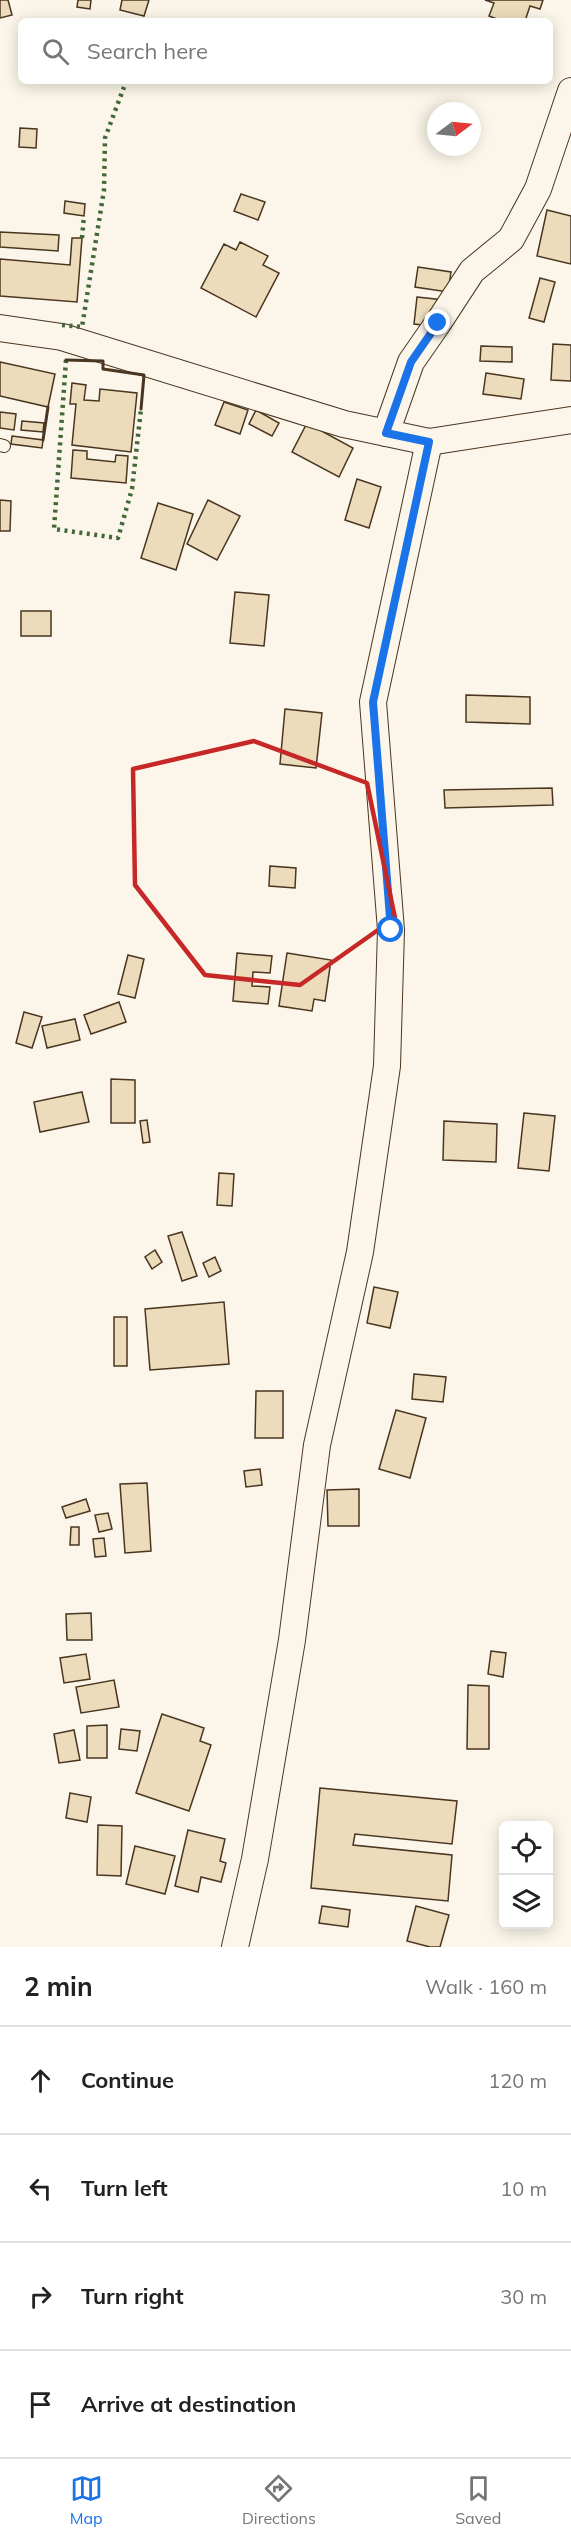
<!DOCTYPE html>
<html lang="en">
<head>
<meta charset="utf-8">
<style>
	:root { --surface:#fff; --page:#f6f6f6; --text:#222; --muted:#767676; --line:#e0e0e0; --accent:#1a73e8 }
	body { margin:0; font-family:Mulish,sans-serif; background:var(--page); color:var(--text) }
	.controls { position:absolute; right:18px; bottom:18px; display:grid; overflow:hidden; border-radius:9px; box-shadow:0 3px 15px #0003 }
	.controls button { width:54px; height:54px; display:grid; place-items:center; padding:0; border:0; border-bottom:2px solid var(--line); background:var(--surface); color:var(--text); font:30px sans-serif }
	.compass { position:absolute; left:427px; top:102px; width:54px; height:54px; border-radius:50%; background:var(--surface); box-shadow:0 3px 15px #0003; rotate:74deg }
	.stop { position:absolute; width:18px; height:18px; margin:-14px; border:4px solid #1a73e8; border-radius:50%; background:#fff }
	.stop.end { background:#1a73e8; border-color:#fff; box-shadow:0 2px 6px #0008 }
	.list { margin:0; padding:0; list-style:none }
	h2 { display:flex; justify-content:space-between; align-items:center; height:78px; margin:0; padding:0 24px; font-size:26px }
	h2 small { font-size:20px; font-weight:400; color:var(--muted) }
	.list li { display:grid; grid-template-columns:39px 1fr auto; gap:18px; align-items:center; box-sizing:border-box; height:108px; padding:0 24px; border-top:2px solid var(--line) }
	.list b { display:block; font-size:22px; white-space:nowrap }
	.list em { font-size:20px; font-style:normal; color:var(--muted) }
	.icon { flex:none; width:33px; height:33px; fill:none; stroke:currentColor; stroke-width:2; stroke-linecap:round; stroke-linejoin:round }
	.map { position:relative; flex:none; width:571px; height:1947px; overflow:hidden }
	.search { position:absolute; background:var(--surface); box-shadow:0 3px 15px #0003; left:18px; right:18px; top:18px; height:66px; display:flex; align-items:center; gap:15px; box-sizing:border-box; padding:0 21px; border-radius:9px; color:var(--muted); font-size:22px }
	.sheet { height:510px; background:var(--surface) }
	nav { display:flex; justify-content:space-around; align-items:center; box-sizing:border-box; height:84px; border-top:2px solid var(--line); background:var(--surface); font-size:16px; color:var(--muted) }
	nav a { display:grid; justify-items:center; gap:3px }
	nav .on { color:var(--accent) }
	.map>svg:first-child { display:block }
	.building { fill:#ecdcbc; stroke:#4a3520; stroke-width:1.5 }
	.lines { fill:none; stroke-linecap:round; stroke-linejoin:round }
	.service-casing { stroke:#4a3520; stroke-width:14 }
	.minor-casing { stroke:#4a3520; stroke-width:28 }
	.service { stroke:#fbf6e9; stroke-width:12 }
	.minor { stroke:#fbf6e9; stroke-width:26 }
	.hedge { stroke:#436837; stroke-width:4.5; stroke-dasharray:3 4.5; stroke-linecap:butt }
	.wall { stroke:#4a3520; stroke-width:3 }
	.route { stroke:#1a73e8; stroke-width:8 }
	.marked { fill:none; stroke:#c62828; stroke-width:4.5; stroke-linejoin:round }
</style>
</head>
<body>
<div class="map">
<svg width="571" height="1947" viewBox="0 0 571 1947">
	<rect width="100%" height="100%" fill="#fbf6e9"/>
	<!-- building -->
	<g class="building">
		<polygon points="0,0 8,0 12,15 0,18"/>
		<polygon points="78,0 91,0 90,9 77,7"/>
		<polygon points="122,0 149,0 144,16 120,10"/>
		<polygon points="485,0 543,0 540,9 530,6 525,21 502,21 489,16 494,3"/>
		<polygon points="20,128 37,129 36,148 19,147"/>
		<polygon points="241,194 265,202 258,220 234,211"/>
		<polygon points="65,201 85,204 84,216 64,213"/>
		<polygon points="547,210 571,216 571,264 537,256"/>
		<polygon points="0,232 59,235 58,251 0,247"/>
		<polygon points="72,238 82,238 77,302 0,296 0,259 70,265"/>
		<polygon points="240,242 268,256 263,265 279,273 256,317 201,288 224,244 236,250"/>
		<polygon points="418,267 451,272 448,292 415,287"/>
		<polygon points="540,278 555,282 544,322 529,318"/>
		<polygon points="417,297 453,301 450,328 414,324"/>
		<polygon points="553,344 571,345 571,381 551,380"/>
		<polygon points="481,346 512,347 512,362 480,361"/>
		<polygon points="0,362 55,374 48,407 0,396"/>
		<polygon points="486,373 524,379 521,399 483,394"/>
		<polygon points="72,383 86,385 84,400 99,401 100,389 137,393 131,452 72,445 76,404 70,404"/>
		<polygon points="224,402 248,410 240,434 215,425"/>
		<polygon points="256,410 279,423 272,436 249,424"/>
		<polygon points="0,412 16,414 14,430 0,428"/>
		<polygon points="22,421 44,423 43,432 21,430"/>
		<polygon points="307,423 353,448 339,477 292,452"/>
		<polygon points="12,436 43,440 42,448 11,444"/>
		<polygon points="73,450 87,451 87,459 115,462 116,455 128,456 126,483 71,478"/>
		<polygon points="357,479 381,487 369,528 345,520"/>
		<polygon points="0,500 11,501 10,531 0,531"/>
		<polygon points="208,500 240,516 217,560 187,544"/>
		<polygon points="158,503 193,514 176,570 141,558"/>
		<polygon points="235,592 269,595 264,646 230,643"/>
		<rect x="21" y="611" width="30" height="25"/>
		<polygon points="466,695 530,697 530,724 466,722"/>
		<polygon points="285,709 322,713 316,768 280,764"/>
		<polygon points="552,788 553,805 445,808 444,790"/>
		<polygon points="270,866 296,868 295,888 269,886"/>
		<polygon points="237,953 272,956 270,973 253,972 252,986 270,987 268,1004 233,1001"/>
		<polygon points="287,953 331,960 325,1001 314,999 312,1011 279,1006"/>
		<polygon points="128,955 144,959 135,998 118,994"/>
		<polygon points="119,1002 126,1022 91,1034 84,1015"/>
		<polygon points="24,1012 42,1017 32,1048 16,1043"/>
		<polygon points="75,1019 80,1040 47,1048 42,1026"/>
		<polygon points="111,1079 135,1080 135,1123 111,1123"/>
		<polygon points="82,1092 89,1122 40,1132 34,1102"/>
		<polygon points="524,1113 555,1116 549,1171 518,1168"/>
		<polygon points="147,1120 150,1142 143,1143 140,1121"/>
		<polygon points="444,1121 497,1124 496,1162 443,1160"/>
		<polygon points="219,1173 234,1174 232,1206 217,1205"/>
		<polygon points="182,1232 197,1276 182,1281 168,1236"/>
		<polygon points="155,1250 162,1262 152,1269 145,1257"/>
		<polygon points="215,1257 221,1271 209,1277 203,1263"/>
		<polygon points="374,1287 398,1292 390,1328 367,1323"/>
		<polygon points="224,1302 229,1364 150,1370 145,1309"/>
		<rect x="114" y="1317" width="13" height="49"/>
		<polygon points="414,1374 446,1377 443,1402 412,1399"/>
		<polygon points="256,1391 283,1391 283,1438 255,1438"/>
		<polygon points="396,1410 426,1418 410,1478 379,1469"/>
		<polygon points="260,1469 262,1485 246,1487 244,1471"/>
		<polygon points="147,1483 151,1551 125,1553 120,1484"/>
		<polygon points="359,1489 359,1526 328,1526 327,1490"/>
		<polygon points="86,1499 90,1511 66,1518 62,1507"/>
		<polygon points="108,1513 112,1529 99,1532 95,1515"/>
		<polygon points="71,1527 79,1527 79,1545 70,1545"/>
		<polygon points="104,1538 106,1556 95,1557 93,1539"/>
		<polygon points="91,1613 92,1640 67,1640 66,1614"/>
		<polygon points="491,1651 506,1653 503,1677 488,1674"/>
		<polygon points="86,1654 90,1679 64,1683 60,1658"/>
		<polygon points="114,1680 119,1707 81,1713 76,1687"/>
		<polygon points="468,1685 489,1686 489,1749 467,1749"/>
		<polygon points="162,1714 204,1728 200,1741 211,1745 189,1811 136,1793"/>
		<polygon points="107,1725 107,1758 87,1758 87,1726"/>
		<polygon points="121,1729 140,1731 137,1751 119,1749"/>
		<polygon points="74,1730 80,1760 59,1763 54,1734"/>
		<polygon points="320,1788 457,1801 452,1844 355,1834 353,1845 452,1855 448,1901 311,1888"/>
		<polygon points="70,1793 91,1797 87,1822 66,1818"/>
		<polygon points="98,1825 122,1826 121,1876 97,1875"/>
		<polygon points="188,1830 225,1839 220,1861 226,1863 221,1882 201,1877 198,1892 175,1886"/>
		<polygon points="135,1846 175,1856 165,1894 126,1884"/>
		<polygon points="322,1906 350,1910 348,1927 319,1923"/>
		<polygon points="416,1906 449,1915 440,1947 430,1947 407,1941"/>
	</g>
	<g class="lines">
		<defs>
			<polyline id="service" points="0,445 4,446"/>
			<g id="minor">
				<polyline points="0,328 62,337 344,424 429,442 571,420"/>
				<polyline points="386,433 411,362 438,323 472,271 511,239 538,189 571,91"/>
				<polyline points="235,1947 255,1859 292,1640 317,1445 360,1252 387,1066 391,930 373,702 429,442"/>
			</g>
		</defs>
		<!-- service casing -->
		<use href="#service" class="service-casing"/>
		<!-- minor casing -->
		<use href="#minor" class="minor-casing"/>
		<!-- service -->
		<use href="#service" class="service"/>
		<!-- minor -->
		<use href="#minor" class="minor"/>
		<!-- hedge -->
		<g class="hedge">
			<polyline points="82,238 84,216"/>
			<polyline points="62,325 82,327 104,190 105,138 124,87"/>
			<polyline points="66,360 54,529 118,538 132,489 141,409"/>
		</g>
		<!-- wall -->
		<g class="wall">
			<polyline points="66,360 103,361 103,369 144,375 141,409"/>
			<polyline points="43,440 48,407"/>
		</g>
	</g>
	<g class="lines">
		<!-- route -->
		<polyline class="route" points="391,930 373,702 429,442 386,433 411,362 438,323"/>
	</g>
	<!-- marked area -->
	<path class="marked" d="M254 741 367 783 395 918 300 985 205 975 135 885 133 769Z"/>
</svg>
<div class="controls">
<button><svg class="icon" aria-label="locate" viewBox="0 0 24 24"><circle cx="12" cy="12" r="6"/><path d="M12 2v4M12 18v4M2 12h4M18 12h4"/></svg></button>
<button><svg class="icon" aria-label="layers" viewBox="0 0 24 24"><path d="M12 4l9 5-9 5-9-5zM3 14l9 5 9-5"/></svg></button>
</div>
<svg class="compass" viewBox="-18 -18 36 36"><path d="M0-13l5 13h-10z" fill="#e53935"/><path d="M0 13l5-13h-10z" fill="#767676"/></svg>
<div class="stop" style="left:391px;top:930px"></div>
<div class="stop end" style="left:438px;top:323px"></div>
<div class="search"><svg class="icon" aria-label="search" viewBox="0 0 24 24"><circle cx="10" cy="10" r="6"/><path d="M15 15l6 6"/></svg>Search here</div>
</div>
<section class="sheet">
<h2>2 min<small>Walk · 160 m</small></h2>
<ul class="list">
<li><svg class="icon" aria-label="ahead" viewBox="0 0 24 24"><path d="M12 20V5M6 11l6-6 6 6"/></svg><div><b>Continue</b></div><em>120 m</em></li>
<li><svg class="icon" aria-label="left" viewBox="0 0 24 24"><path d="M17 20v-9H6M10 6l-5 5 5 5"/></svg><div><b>Turn left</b></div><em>10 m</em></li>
<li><svg class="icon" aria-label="right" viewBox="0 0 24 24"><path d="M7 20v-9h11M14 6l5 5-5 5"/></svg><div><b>Turn right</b></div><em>30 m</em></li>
<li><svg class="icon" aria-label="arrive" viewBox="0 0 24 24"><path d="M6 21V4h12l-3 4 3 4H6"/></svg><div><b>Arrive at destination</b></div></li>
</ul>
</section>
<nav>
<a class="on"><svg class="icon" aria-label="map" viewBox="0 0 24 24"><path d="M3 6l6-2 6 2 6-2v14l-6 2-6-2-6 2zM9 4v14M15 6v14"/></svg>Map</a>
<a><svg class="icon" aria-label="directions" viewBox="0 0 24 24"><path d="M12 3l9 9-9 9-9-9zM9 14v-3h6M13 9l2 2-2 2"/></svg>Directions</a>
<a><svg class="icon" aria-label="saved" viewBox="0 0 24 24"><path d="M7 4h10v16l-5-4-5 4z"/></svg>Saved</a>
</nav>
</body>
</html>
